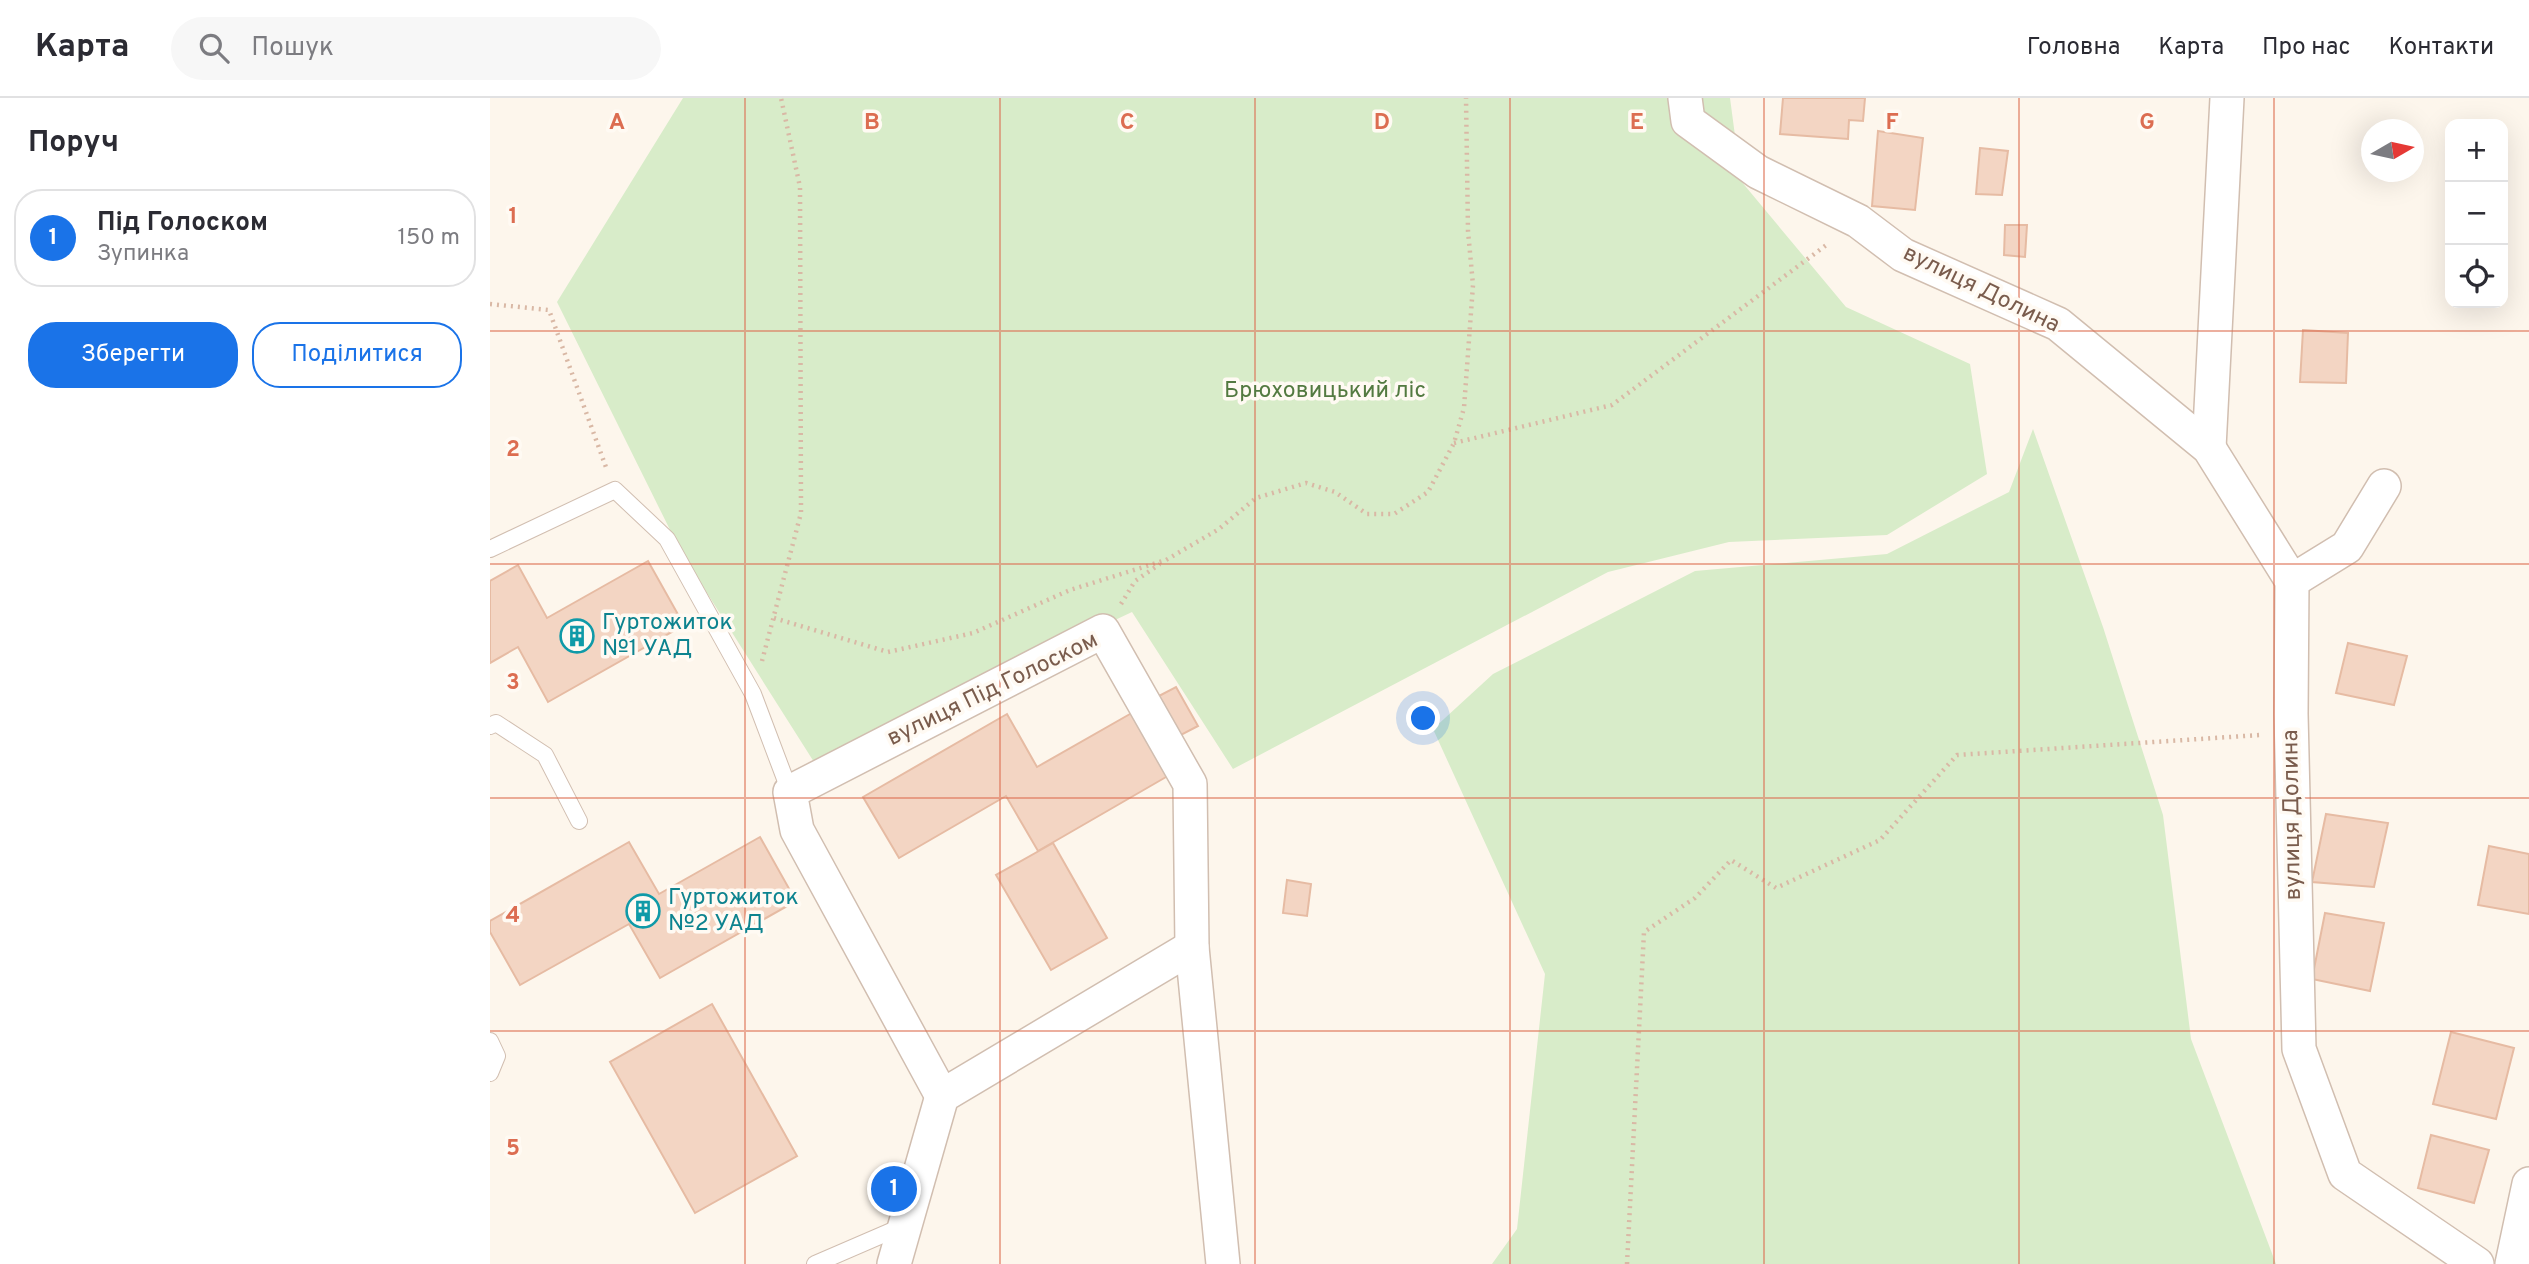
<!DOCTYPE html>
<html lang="uk">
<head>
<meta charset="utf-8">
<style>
	:root { --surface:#fff; --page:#f7f7f7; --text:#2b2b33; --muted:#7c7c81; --line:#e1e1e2; --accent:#1a73e8 }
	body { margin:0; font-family:Overpass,sans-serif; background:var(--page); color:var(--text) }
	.controls { position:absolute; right:21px; top:21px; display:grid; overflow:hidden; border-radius:14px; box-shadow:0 7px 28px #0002 }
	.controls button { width:63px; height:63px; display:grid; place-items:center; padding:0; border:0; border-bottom:2px solid var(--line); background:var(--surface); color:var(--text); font:35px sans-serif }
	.compass { position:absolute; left:1871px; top:21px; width:63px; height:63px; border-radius:50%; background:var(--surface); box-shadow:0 7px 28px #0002; rotate:81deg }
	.you { position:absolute; left:934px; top:621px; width:24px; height:24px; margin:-18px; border:5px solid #fff; border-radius:50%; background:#1a73e8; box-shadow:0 0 0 10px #1a73e833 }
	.badge { display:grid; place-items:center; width:46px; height:46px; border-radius:50%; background:var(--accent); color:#fff; font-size:23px; font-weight:700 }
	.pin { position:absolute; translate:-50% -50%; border:4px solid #fff; box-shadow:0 2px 7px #0006 }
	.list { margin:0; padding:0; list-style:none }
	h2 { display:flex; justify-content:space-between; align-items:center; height:91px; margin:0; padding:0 28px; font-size:30px }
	h2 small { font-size:23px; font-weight:400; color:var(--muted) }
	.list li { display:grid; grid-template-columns:46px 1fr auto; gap:21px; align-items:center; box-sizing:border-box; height:98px; margin:0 14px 14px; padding:0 14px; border:2px solid var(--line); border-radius:28px }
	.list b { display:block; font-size:26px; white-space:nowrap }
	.list p { margin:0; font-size:23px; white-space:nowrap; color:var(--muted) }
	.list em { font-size:23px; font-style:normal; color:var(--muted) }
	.actions { display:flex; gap:14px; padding:21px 28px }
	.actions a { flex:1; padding:16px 0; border:2px solid var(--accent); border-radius:28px; text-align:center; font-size:24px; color:var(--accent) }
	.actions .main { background:var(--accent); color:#fff }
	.icon { flex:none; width:38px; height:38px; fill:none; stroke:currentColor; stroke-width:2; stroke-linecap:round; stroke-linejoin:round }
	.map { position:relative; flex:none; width:2039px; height:1166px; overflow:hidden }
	header { display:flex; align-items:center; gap:42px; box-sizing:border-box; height:98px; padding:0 35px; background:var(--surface); border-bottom:2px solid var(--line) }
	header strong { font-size:33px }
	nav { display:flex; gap:38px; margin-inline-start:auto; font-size:24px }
	.search { width:490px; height:63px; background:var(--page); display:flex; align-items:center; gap:18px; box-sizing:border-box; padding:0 24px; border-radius:38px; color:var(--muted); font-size:26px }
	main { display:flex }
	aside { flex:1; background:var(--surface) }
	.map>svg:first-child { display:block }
	.green { fill:#d8ecc9 }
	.building { fill:#f3d5c3; stroke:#e6bba3; stroke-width:2 }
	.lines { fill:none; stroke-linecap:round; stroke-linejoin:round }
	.lane-casing { stroke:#d1beb0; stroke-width:18 }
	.street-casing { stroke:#d1beb0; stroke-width:36 }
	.path { stroke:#d9b8a5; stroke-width:4.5; stroke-dasharray:2 5; stroke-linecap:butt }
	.lane { stroke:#fff; stroke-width:16 }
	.street { stroke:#fff; stroke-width:33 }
	.grid { fill:none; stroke:#dc6d51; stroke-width:2; stroke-opacity:0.55 }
	.labels { text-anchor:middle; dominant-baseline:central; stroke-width:7; stroke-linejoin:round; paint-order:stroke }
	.street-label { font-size:23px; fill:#7a5c4d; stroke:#fffaf3 }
	.park-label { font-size:23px; fill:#537a41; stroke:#fffaf3 }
	.culture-label { font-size:23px; fill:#0d838f; stroke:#fffaf3; text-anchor:start }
	.grid-label { font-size:23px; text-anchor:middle; font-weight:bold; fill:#dc6d51; stroke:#fffaf3; stroke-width:7; stroke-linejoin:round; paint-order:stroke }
</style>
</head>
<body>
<header>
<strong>Карта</strong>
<div class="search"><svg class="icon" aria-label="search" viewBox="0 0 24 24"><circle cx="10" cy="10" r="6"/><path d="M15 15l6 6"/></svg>Пошук</div>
<nav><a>Головна</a><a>Карта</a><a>Про нас</a><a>Контакти</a></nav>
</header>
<main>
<aside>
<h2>Поруч<small></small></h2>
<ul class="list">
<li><span class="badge">1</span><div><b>Під Голоском</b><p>Зупинка</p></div><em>150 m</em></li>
</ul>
<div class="actions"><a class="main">Зберегти</a><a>Поділитися</a></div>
</aside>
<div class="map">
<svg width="2039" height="1166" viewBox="0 0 2039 1166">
	<rect width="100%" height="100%" fill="#fdf6ec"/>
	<!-- green -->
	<g class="green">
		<polygon points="193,0 1240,0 1251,83 1356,209 1480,266 1497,376 1397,437 1239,444 1118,474 743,671 642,514 324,664 191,454 67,204"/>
		<polygon points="1543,331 1613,529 1673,717 1701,941 1786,1166 1002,1166 1027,1131 1055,876 943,631 1003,576 1205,473 1397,456 1519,394"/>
	</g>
	<!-- building -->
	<g class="building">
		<polygon points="1293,0 1375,0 1373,23 1359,22 1358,41 1290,36"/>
		<polygon points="1388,33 1433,40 1425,112 1382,108"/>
		<polygon points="1490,50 1518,53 1512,97 1486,96"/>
		<polygon points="1515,127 1537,127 1535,159 1514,157"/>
		<polygon points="1813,232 1858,235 1856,285 1810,284"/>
		<polygon points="158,463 194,527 58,604 28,549 0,565 0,483 28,467 57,520"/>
		<polygon points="1858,545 1917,558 1904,607 1846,595"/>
		<polygon points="686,589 708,628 689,638 667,599"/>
		<polygon points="647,612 683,675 548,753 516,698 409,760 373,699 517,616 547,669"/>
		<polygon points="1836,716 1898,725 1884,789 1822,784"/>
		<polygon points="270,739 306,803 170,880 139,826 30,887 0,834 0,823 139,744 169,796"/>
		<polygon points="563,745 617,840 561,872 506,777"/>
		<polygon points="1999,748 2039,756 2039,816 1988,807"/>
		<polygon points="797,782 821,786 817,818 793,815"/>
		<polygon points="1835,815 1894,825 1880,893 1822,881"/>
		<polygon points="222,906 307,1058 205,1115 120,964"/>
		<polygon points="1961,934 2024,950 2006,1021 1943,1006"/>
		<polygon points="1941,1037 1999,1052 1984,1105 1928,1090"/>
	</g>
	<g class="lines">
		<defs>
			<g id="lane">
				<polyline points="0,451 125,392 177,441 263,596 300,694"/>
				<polyline points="0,628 6,625 55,657 89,723"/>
				<polyline points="0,943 7,958 0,975"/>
				<polyline points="325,1166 413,1128"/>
			</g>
			<g id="street">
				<polyline points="1195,0 1198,23 1268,74 1368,123 1413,157 1568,226 1719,350 1802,483 1801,616 1809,951 1855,1076 1987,1166"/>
				<polyline points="1719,350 1737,0"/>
				<polyline points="1802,483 1857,449 1894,388"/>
				<polyline points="452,998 307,732 300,694 613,533 700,686 702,849 733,1166"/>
				<polyline points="404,1166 452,998 702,849"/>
				<polyline points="2022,1166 2039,1086"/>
			</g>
		</defs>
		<!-- lane casing -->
		<use href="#lane" class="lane-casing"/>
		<!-- street casing -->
		<use href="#street" class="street-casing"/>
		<!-- path -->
		<g class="path">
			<polyline points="0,206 59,212 117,372"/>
			<polyline points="964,345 1122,307 1339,145"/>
			<polyline points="631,506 645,483 670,466"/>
			<polyline points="284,520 398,554 483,535 580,492 676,462 729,431 766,400 816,385 845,394 877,416 904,416 938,394 964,345 974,310 983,187 978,133 976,0"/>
			<polyline points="272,563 311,415 310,89 291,0"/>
			<polyline points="1137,1166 1154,834 1205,800 1241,762 1286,790 1390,742 1467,657 1770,637"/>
		</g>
		<!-- lane -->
		<use href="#lane" class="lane"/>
		<!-- street -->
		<use href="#street" class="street"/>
	</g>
	<!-- grid -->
	<path class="grid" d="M255 0V1166M510 0V1166M765 0V1166M1020 0V1166M1274 0V1166M1529 0V1166M1784 0V1166M0 233H2039M0 466H2039M0 700H2039M0 933H2039"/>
	<!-- icons -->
	<defs>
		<symbol id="building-ring" viewBox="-11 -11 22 22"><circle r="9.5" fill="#fffaf3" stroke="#0f9aa8" stroke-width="1.5"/><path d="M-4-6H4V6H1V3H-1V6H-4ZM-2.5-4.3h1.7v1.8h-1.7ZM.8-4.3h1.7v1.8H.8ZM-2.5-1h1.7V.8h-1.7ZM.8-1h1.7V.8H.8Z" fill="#0f9aa8"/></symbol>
	</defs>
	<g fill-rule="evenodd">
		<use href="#building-ring" x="68" y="519" width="38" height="38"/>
		<use href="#building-ring" x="134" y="794" width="38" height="38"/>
	</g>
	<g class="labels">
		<!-- street labels -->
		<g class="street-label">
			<text transform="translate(1491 192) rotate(26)">вулиця Долина</text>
			<text transform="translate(503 592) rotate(-26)">вулиця Під Голоском</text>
			<text transform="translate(1803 717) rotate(-91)">вулиця Долина</text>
		</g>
		<!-- park labels -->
		<g class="park-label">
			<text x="835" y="293">Брюховицький ліс</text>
		</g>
		<!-- culture labels -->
		<g class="culture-label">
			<text x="112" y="525">Гуртожиток<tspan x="112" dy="26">№1 УАД</tspan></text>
			<text x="178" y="800">Гуртожиток<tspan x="178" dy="26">№2 УАД</tspan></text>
		</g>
	</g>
	<g class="grid-label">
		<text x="127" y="31">A</text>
		<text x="382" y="31">B</text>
		<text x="637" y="31">C</text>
		<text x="892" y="31">D</text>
		<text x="1147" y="31">E</text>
		<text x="1402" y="31">F</text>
		<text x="1657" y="31">G</text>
		<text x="23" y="125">1</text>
		<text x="23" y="358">2</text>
		<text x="23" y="591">3</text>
		<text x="23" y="824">4</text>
		<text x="23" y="1057">5</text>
	</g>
</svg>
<div class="controls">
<button>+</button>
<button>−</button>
<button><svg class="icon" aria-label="locate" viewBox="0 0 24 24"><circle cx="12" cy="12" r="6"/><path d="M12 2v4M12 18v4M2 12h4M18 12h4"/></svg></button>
</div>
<svg class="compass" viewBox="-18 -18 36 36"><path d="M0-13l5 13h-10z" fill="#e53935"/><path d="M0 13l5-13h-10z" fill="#7c7c81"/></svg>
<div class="you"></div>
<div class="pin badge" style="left:404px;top:1091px">1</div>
</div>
</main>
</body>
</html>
